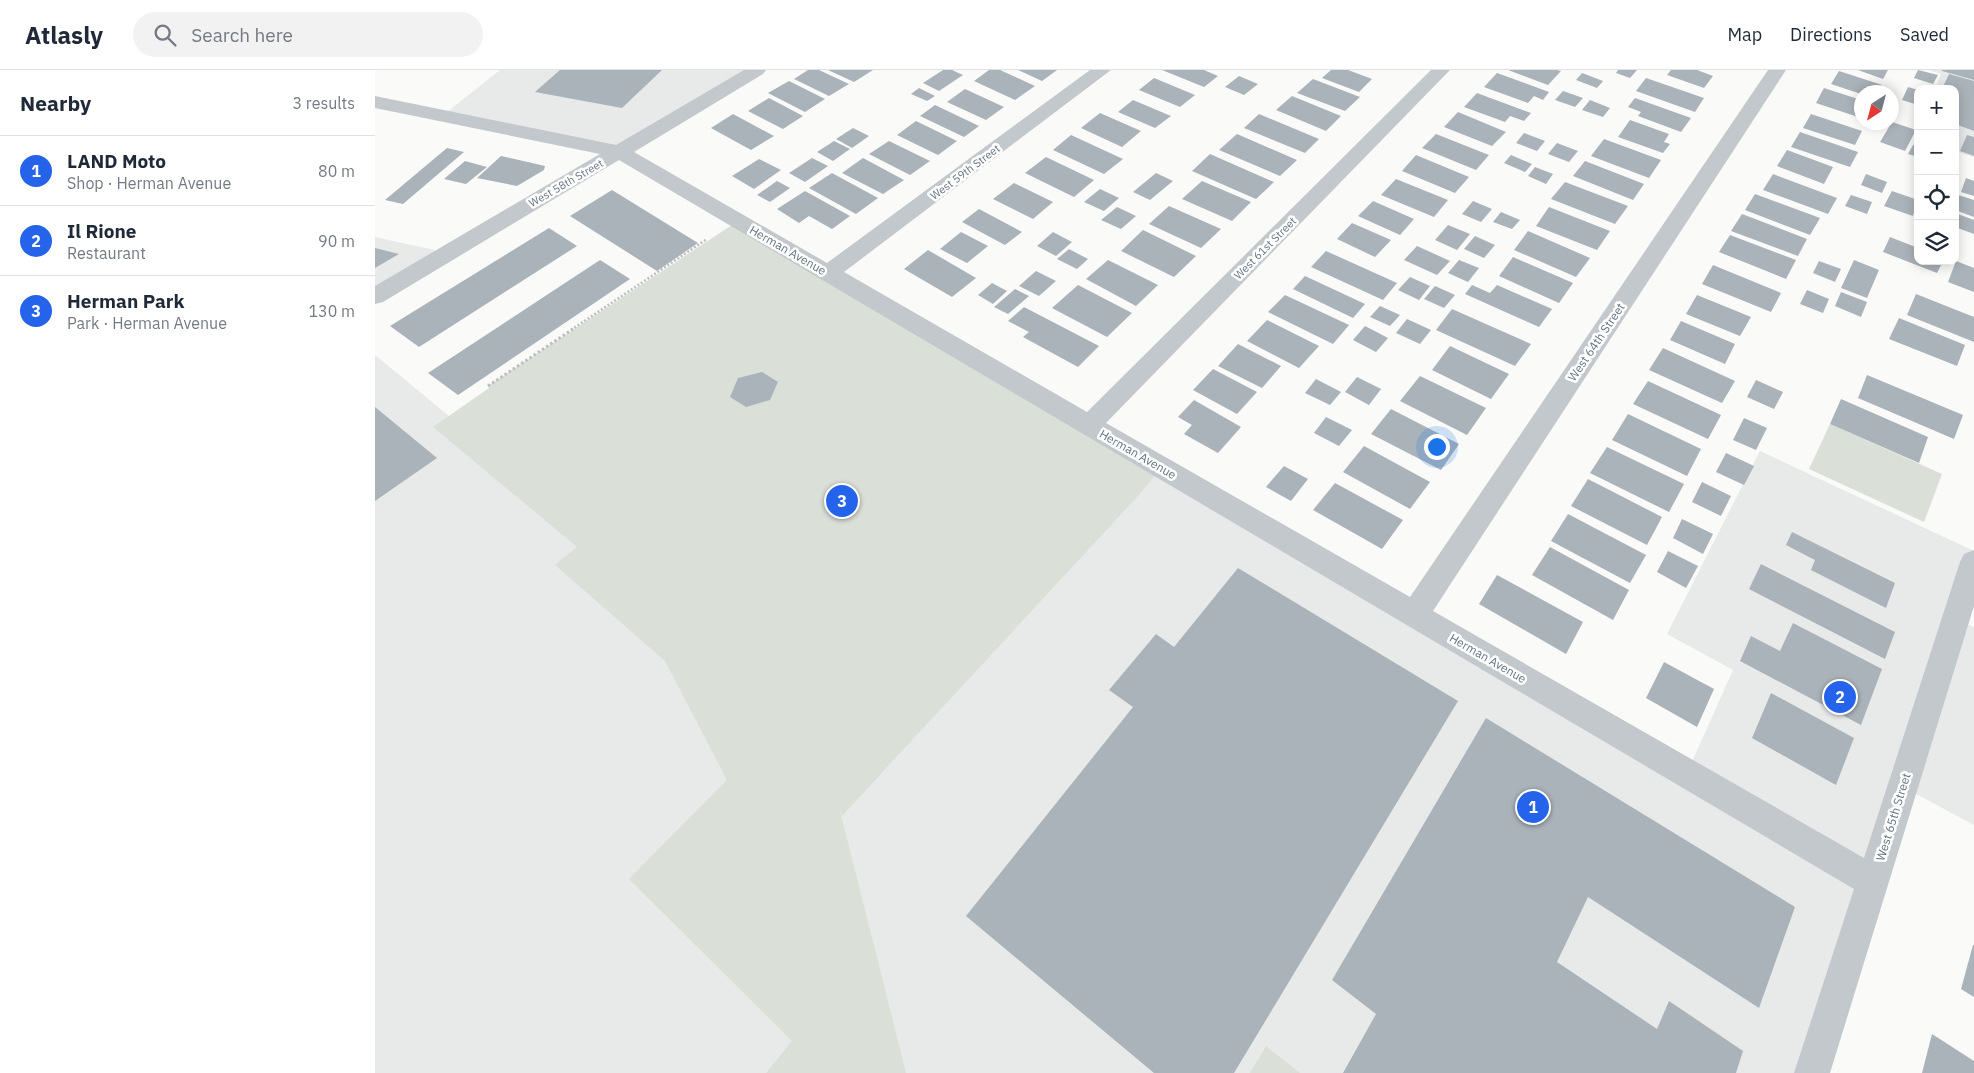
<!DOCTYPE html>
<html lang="en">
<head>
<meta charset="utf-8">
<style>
	:root { --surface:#fff; --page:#f2f2f3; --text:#1f2937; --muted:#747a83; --line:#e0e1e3; --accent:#2563eb }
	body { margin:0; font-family:"IBM Plex Sans",sans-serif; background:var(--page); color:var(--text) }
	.controls { position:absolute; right:15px; top:15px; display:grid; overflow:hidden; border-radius:10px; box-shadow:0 2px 12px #0003 }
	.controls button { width:45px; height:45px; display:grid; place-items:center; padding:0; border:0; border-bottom:1px solid var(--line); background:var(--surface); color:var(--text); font:25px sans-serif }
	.compass { position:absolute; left:1479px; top:15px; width:45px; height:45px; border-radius:50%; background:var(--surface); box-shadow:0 2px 12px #0003; rotate:216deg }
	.you { position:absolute; left:1061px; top:376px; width:18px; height:18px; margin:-12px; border:4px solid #fff; border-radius:50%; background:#1a73e8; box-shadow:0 0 0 8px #1a73e833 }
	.badge { display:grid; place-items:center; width:32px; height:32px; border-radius:50%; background:var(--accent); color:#fff; font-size:16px; font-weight:700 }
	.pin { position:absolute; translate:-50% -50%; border:2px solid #fff; box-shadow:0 1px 5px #0006 }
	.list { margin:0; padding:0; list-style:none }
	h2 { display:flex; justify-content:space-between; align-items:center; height:65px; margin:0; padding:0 20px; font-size:21px }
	h2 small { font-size:16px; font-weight:400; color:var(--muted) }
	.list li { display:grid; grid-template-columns:32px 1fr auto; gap:15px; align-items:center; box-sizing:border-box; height:70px; padding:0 20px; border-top:1px solid var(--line) }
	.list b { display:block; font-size:19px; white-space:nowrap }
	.list p { margin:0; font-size:16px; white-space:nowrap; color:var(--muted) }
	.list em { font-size:16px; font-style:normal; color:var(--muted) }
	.icon { flex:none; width:28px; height:28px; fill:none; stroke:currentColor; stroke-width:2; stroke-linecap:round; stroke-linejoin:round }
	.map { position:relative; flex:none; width:1599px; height:1003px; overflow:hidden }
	header { display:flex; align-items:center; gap:30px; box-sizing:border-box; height:70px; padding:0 25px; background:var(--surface); border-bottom:1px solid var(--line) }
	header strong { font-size:24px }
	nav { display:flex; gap:28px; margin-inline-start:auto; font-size:18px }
	.search { width:350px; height:45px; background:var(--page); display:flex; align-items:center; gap:12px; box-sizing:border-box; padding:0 18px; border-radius:28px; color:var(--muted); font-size:19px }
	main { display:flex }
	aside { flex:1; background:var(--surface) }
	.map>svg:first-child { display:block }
	.built { fill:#e8e9e9 }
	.green { fill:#dadfd7 }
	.building { fill:#aab3b9 }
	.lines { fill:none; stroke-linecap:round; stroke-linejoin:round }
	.path-far1 { stroke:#bbbfc2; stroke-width:2.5; stroke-dasharray:2 2; stroke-linecap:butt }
	.path { stroke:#bbbfc2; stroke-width:3; stroke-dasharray:2.5 2.5; stroke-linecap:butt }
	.minor { fill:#c3c8cc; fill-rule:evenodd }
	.labels { text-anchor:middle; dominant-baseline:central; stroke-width:5; stroke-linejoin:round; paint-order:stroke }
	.far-street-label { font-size:11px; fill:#657683; stroke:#fff }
	.street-label { font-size:12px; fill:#657683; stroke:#fff }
</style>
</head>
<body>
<header>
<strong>Atlasly</strong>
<div class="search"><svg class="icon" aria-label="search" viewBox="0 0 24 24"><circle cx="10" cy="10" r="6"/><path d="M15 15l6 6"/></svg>Search here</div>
<nav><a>Map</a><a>Directions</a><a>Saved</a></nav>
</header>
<main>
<aside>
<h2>Nearby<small>3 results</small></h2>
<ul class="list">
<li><span class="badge">1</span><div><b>LAND Moto</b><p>Shop · Herman Avenue</p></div><em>80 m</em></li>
<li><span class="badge">2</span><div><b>Il Rione</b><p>Restaurant</p></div><em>90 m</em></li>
<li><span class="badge">3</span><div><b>Herman Park</b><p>Park · Herman Avenue</p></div><em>130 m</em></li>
</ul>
</aside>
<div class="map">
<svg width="1599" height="1003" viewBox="0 0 1599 1003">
	<rect width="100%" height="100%" fill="#fafaf8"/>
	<!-- built -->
	<g class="built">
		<polygon points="125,0 382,0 245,82 67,46"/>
		<polygon points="1554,0 1599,0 1599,87 1580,81 1580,19 1560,19 1566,4"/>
		<polygon points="0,167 73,183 0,226"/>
		<polygon points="0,285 507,703 786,398 1312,703 1358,600 1292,564 1385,381 1599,481 1580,550 1599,557 1599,755 1528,717 1437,1003 0,1003"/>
	</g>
	<!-- green -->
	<g class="green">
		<polygon points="363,151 786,398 762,427 467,746 463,733 531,1003 391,1003 417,971 254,809 352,710 290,591 180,495 202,477 58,357 114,318 113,316"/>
		<polygon points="1455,354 1567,404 1549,452 1434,399"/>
		<polygon points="891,976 925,1003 875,1003"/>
	</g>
	<!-- building -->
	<g class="building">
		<polygon points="185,0 287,0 247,38 160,22"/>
		<polygon points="433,0 444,0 474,14 454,26 419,9"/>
		<polygon points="453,0 498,0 479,12"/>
		<polygon points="568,0 577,0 588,5 564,21 548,13"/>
		<polygon points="614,0 625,0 660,16 640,30 599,11"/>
		<polygon points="643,0 682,0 667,11"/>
		<polygon points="787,0 829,0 843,6 829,17"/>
		<polygon points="956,0 973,0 997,9 984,22 947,8"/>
		<polygon points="1133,0 1182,0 1186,1 1173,15"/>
		<polygon points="1243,0 1262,0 1255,8 1241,3"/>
		<polygon points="1296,0 1322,0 1338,6 1329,18 1292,5"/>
		<polygon points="1483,0 1513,0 1508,9"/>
		<polygon points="1543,0 1563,5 1558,14 1539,8"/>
		<polygon points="1599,0 1599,10 1567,1 1567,0"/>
		<polygon points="1464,1 1507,15 1503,22 1486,22 1486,24 1456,14"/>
		<polygon points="1122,3 1174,22 1168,30 1159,26 1153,33 1109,17"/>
		<polygon points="1207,3 1228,11 1222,18 1201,10"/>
		<polygon points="1574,4 1599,11 1599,61 1580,54 1580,19 1567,19"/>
		<polygon points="864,6 883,14 869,25 850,17"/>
		<polygon points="779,8 820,25 805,37 764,20"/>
		<polygon points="1271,8 1329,28 1320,42 1261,21"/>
		<polygon points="938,9 985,27 970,41 922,23"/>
		<polygon points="414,11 450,29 430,42 393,23"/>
		<polygon points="1533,17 1543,20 1543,35 1527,30"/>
		<polygon points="544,18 560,26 552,31 536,24"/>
		<polygon points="1449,18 1486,30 1486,48 1441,33"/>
		<polygon points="590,19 629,37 611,50 572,32"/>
		<polygon points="1188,21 1208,28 1200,37 1180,30"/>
		<polygon points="1102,23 1156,43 1149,51 1135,46 1130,52 1089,37"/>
		<polygon points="917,26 966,46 951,61 901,40"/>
		<polygon points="394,28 428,46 408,59 373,41"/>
		<polygon points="1260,28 1316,48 1306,62 1263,46 1266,42 1253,37"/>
		<polygon points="758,30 796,46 780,58 743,42"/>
		<polygon points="1215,30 1235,38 1228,47 1207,40"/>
		<polygon points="560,35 604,56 589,67 545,46"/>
		<polygon points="1083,42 1131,62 1117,76 1069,57"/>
		<polygon points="725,43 766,61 747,77 706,58"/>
		<polygon points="358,44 399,66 376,80 336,58"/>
		<polygon points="884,44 944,69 930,83 869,58"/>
		<polygon points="1436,44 1487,61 1480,75 1428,58"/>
		<polygon points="1255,50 1294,64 1289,72 1295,74 1288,83 1243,67"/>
		<polygon points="541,51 582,71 563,85 522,65"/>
		<polygon points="1517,52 1541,60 1530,81 1505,72"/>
		<polygon points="478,58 494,66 477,78 461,69"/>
		<polygon points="1425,62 1483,82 1475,97 1416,77"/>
		<polygon points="1149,63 1170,71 1162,81 1141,73"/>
		<polygon points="862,64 922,90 905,106 844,80"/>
		<polygon points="1061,64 1114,85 1101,100 1047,78"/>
		<polygon points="696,65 748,89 729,104 678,80"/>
		<polygon points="1592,65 1599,67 1599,86 1585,81"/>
		<polygon points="1229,69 1286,90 1274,108 1216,86"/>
		<polygon points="459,71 475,79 458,91 442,82"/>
		<polygon points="514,71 555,91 535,105 494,84"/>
		<polygon points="1182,73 1203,81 1194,92 1173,84"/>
		<polygon points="1538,75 1543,76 1543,87 1533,84"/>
		<polygon points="72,78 89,82 28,134 10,130"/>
		<polygon points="1412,80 1458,97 1449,114 1402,96"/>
		<polygon points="835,84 899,112 881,129 817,101"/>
		<polygon points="1041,85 1094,107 1080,123 1027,101"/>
		<polygon points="1136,85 1157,94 1150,102 1129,93"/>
		<polygon points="126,86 170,96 169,100 142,116 102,108"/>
		<polygon points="671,87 719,110 699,127 650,103"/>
		<polygon points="437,88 453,96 430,112 414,103"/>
		<polygon points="488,88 529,110 508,124 467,103"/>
		<polygon points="384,89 406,100 379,119 357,106"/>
		<polygon points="90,91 112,97 91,114 69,109"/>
		<polygon points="1210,91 1269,114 1258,130 1198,106"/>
		<polygon points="1160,97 1178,104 1171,114 1153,106"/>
		<polygon points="457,103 503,128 481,144 434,118"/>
		<polygon points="781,103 798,111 775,130 758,122"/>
		<polygon points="1398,104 1462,128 1453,144 1388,120"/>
		<polygon points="1491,104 1512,112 1507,123 1486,115"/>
		<polygon points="1591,108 1599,111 1599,126 1586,122"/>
		<polygon points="1021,109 1073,130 1059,147 1006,125"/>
		<polygon points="402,111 415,118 395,132 382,125"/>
		<polygon points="827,111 876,132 857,151 807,129"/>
		<polygon points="1190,112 1253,136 1240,154 1176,129"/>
		<polygon points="639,113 678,132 658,149 618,129"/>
		<polygon points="725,119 744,128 729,141 709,132"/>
		<polygon points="237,120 323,173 282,201 195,146"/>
		<polygon points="430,121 475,146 457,159 434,146 424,153 402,139"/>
		<polygon points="1517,121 1543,130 1538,146 1509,136"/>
		<polygon points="1380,124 1445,148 1435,165 1370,140"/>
		<polygon points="1580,124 1599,130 1599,147 1580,140"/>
		<polygon points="1476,125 1497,132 1492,144 1470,136"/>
		<polygon points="998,131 1039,149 1025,165 983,146"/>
		<polygon points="1098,131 1117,139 1106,152 1087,144"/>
		<polygon points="794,136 846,159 826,178 774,154"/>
		<polygon points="742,137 761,146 746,159 726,150"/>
		<polygon points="1174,137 1235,161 1222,180 1161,156"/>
		<polygon points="604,139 647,162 630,175 587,152"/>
		<polygon points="1126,142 1145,150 1137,159 1118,152"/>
		<polygon points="1580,143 1599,150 1599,164 1580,157"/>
		<polygon points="1367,144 1432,169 1423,186 1356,161"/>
		<polygon points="977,153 1016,170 1000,187 962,169"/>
		<polygon points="1073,155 1095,164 1082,180 1060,170"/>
		<polygon points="174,158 202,176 44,277 15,256"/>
		<polygon points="768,160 821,186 799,207 746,181"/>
		<polygon points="1153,161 1215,188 1201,207 1139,180"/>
		<polygon points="586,162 613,176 592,193 565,179"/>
		<polygon points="678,162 697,172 681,186 662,176"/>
		<polygon points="1355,165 1421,190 1411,209 1344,182"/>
		<polygon points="1100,166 1120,175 1109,188 1089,179"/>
		<polygon points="1515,167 1543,178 1543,191 1568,191 1562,203 1508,182"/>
		<polygon points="1042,176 1075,191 1062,205 1029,190"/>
		<polygon points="0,178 24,184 0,198"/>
		<polygon points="694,179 713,189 702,199 682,189"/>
		<polygon points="553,180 601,208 577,227 529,199"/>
		<polygon points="951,181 1022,213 1008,230 936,197"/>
		<polygon points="1138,187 1198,213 1184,233 1124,206"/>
		<polygon points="225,190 255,209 83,325 53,303"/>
		<polygon points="733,190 783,215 761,236 711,209"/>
		<polygon points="1084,190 1104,198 1093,212 1073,203"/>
		<polygon points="1479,190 1504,200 1492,228 1466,218"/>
		<polygon points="1444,191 1466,199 1460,212 1438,203"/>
		<polygon points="1581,191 1599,198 1599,222 1573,212"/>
		<polygon points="1338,195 1406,223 1396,242 1327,214"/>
		<polygon points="661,201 681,211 664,226 644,216"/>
		<polygon points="930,206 990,234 978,248 918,219"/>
		<polygon points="1035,207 1055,216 1044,230 1023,220"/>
		<polygon points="617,213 632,221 618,234 603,225"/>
		<polygon points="703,215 757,243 732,267 677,238"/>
		<polygon points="1097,215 1115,223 1122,215 1177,239 1164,257 1090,224"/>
		<polygon points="1060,216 1080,225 1069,238 1049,229"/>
		<polygon points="640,219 654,226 633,244 619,237"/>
		<polygon points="1432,220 1454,229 1448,243 1425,234"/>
		<polygon points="1466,222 1492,232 1486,247 1460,236"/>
		<polygon points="1541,224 1599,247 1599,272 1532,245"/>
		<polygon points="910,225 974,255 958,274 893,242"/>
		<polygon points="1322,225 1376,247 1365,266 1311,244"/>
		<polygon points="1005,236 1025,245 1015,256 995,247"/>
		<polygon points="649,237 724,276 703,297 648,267 654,262 633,251"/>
		<polygon points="1077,239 1156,274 1140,296 1061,260"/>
		<polygon points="1524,248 1590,275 1582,296 1514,269"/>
		<polygon points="1032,249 1056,260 1045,274 1021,263"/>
		<polygon points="892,250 944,276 924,298 872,271"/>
		<polygon points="1306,251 1360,274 1350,294 1295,270"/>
		<polygon points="990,256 1013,268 1001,282 978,270"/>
		<polygon points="863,274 906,296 887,318 843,296"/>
		<polygon points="1075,276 1134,304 1116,329 1057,300"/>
		<polygon points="1288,278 1360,311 1347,333 1274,300"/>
		<polygon points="838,299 882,322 862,344 818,320"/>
		<polygon points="387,302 403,312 395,330 371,337 355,327 363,308"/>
		<polygon points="1492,305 1588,345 1579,369 1483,328"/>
		<polygon points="1045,306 1111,338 1092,365 1025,331"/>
		<polygon points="982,307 1006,319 994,335 970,322"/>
		<polygon points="941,309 966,322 955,335 930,323"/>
		<polygon points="1381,310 1408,322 1399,339 1372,327"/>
		<polygon points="1273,311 1346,345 1333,369 1258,334"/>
		<polygon points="1466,329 1553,367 1544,393 1455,354"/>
		<polygon points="819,330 866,357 843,383 809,364 817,355 803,347"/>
		<polygon points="0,337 62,388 0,431"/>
		<polygon points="1016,339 1084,374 1066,400 996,364"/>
		<polygon points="1253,344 1326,379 1312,406 1237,370"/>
		<polygon points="951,347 977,360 964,376 939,363"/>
		<polygon points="1369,348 1392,358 1381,380 1358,370"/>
		<polygon points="989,376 1055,412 1035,439 968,402"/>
		<polygon points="1232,377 1309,414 1294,442 1215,403"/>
		<polygon points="1351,383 1379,396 1369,415 1341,402"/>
		<polygon points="909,396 933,409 916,431 891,417"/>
		<polygon points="1213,409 1287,447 1272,475 1196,436"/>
		<polygon points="1327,412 1356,426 1346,446 1317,432"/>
		<polygon points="960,413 1028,450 1007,479 938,440"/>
		<polygon points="1193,444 1271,485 1255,513 1176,471"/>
		<polygon points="1307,449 1338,464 1328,484 1298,468"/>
		<polygon points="1417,462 1520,513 1511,538 1436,500 1440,490 1411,475"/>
		<polygon points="1175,477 1254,520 1238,550 1157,505"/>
		<polygon points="1293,481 1323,496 1311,518 1282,502"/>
		<polygon points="1386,494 1520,562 1510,589 1374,519"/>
		<polygon points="863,498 1083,631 859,1003 779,1003 591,846 758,637 734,620 781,564 799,577"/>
		<polygon points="1122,505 1208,552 1191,584 1104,534"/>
		<polygon points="1418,553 1507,599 1486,655 1365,591 1376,566 1405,581"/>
		<polygon points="1289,592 1339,619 1322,657 1271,628"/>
		<polygon points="1396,623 1479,668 1461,715 1377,668"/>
		<polygon points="1111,648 1420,837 1384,938 1213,827 1182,892 1282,959 1294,931 1368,981 1361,1003 968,1003 1001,944 957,910"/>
		<polygon points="1598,875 1599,875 1599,927 1586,919"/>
		<polygon points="1557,964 1599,991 1599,1003 1547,1003"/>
	</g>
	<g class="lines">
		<!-- path-far1 -->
		<polyline class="path-far1" points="196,260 332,169"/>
		<!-- path -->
		<polyline class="path" points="113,316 198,259"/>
		<!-- minor -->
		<polygon class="minor" points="369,0 391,0 388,4 259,82 452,193 715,0 736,0 469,202 712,342 1056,0 1075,0 731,353 1035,527 1393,0 1411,0 1058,541 1489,788 1585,492 1589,484 1599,480 1599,536 1455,1003 1419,1003 1479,819 244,90 8,232 0,234 0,216 225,84 0,38 0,26 241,75"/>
	</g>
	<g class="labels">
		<!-- far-street labels -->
		<g class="far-street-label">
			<text transform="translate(590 102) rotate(-37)">West 59th Street</text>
			<text transform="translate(191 113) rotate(-30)">West 58th Street</text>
			<text transform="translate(890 178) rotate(-45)">West 61st Street</text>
		</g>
		<!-- street labels -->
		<g class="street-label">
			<text transform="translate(413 180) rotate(30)">Herman Avenue</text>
			<text transform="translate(1221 272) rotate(-56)">West 64th Street</text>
			<text transform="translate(763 384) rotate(30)">Herman Avenue</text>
			<text transform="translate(1113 588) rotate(30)">Herman Avenue</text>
			<text transform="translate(1518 747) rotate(-73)">West 65th Street</text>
		</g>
	</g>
</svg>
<div class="controls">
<button>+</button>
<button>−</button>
<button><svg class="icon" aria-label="locate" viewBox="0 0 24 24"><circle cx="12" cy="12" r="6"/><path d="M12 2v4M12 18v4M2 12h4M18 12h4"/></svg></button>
<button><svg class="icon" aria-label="layers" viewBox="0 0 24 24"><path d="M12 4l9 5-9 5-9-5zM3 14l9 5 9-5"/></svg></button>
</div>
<svg class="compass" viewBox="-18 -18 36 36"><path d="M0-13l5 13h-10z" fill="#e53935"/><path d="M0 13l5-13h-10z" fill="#747a83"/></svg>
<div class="you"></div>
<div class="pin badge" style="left:1158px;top:737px">1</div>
<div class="pin badge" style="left:1465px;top:627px">2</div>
<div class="pin badge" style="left:467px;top:431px">3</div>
</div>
</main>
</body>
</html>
